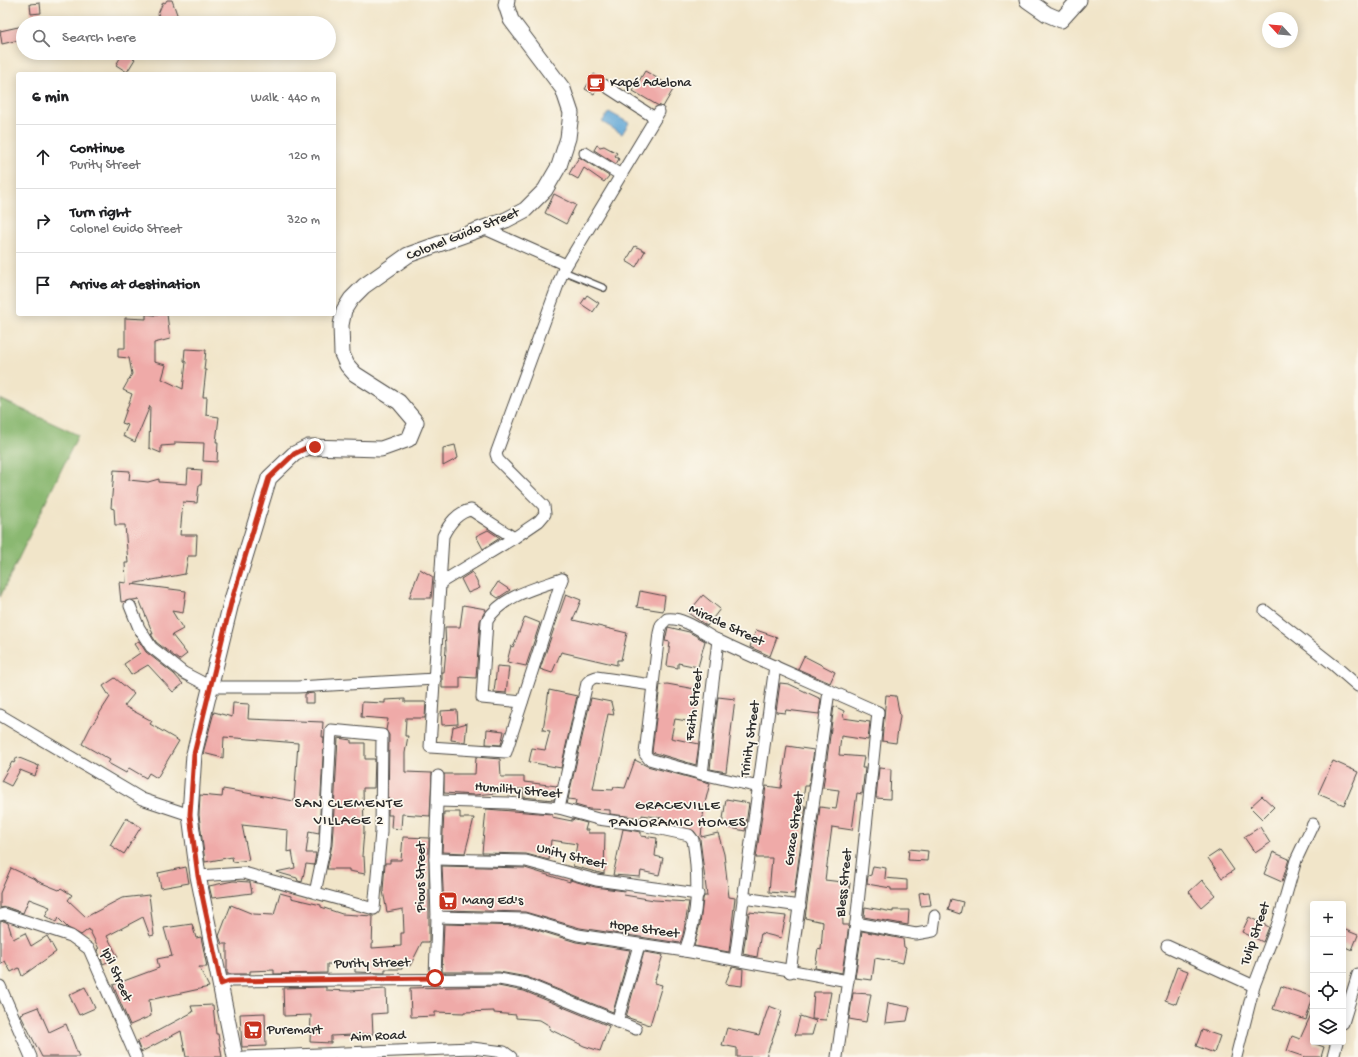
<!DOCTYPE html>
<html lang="en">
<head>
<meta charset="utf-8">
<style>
	:root { --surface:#fff; --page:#f6f6f6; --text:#202124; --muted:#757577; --line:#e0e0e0 }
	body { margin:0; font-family:"Gochi Hand",sans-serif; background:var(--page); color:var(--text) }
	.controls { position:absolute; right:12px; bottom:12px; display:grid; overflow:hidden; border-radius:4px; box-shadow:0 2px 10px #0003 }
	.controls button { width:36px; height:36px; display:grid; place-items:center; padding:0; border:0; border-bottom:1px solid var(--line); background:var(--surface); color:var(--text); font:20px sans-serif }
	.compass { position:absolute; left:1262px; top:12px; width:36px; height:36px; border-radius:50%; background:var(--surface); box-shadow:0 2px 10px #0003; rotate:296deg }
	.stop { position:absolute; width:12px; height:12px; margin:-9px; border:3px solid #c8321e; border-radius:50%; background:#fff }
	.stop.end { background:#c8321e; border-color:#fff; box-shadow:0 1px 4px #0008 }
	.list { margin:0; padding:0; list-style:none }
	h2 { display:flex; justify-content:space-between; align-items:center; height:52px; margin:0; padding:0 16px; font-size:17px }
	h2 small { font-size:13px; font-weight:400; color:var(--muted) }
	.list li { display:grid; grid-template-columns:26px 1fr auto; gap:12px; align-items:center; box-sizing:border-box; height:64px; padding:0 16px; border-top:1px solid var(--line) }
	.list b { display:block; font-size:15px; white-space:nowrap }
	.list p { margin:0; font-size:13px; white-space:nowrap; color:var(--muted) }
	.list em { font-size:13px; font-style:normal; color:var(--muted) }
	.icon { flex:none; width:22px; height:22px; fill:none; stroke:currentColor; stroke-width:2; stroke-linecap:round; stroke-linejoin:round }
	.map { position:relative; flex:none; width:1358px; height:1057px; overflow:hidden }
	.search { position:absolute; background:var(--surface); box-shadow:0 2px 10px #0003; left:16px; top:16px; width:320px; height:44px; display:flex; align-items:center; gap:10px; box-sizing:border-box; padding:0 14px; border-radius:22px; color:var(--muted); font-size:15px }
	.panel { position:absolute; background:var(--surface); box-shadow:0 2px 10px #0003; left:16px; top:72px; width:320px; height:244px; border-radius:4px }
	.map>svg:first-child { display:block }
	.forest { fill:#8ab871; stroke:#5a724e }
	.water { fill:#5fa6d6; stroke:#456880 }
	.building { fill:#efaaa8 }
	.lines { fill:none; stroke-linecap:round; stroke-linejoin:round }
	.lane-casing { stroke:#494743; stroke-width:8 }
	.street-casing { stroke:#494743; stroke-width:13 }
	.secondary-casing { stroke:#494743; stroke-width:17 }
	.lane { stroke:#fff; stroke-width:5.5 }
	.street { stroke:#fff; stroke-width:11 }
	.secondary { stroke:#fff; stroke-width:15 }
	.route { stroke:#c8321e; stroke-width:5 }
	.labels { text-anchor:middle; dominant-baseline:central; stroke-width:3.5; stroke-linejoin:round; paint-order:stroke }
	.poi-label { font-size:14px; fill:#2b2b2b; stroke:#fbf7ec; text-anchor:start }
	.street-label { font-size:14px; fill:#2b2b2b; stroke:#fbf7ec }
	.neighbourhood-label { font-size:15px; letter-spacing:1px; fill:#2b2b2b; stroke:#fbf7ec }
</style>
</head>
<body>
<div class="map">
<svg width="1358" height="1057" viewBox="0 0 1358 1057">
	<rect width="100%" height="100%" fill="#fbf7ec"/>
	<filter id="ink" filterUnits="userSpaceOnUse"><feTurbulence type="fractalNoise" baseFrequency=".025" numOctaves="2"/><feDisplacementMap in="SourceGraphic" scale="8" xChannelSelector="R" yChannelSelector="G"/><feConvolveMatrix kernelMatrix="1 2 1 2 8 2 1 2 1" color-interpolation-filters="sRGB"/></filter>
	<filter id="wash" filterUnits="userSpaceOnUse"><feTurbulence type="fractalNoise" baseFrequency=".012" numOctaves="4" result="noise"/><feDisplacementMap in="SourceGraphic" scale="16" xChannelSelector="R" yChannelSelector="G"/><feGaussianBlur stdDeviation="0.9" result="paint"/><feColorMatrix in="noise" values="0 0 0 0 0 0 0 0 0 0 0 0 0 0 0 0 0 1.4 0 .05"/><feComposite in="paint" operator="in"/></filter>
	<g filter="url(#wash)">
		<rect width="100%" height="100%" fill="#f1e5c9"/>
		<!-- forest -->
		<polygon class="forest" points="0,399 78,435 0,597"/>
		<!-- water -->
		<polygon class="water" points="609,112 629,123 622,134 602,122"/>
		<g id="blocks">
			<!-- building -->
			<g class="building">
				<polygon points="167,0 172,0 179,20 171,23 162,23 158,14 163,2 165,3"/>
				<polygon points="40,3 41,13 31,14 30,4"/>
				<polygon points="23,26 23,39 2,44 0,31"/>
				<polygon points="123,53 135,59 127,72 116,65"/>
				<polygon points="645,71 674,88 663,107 657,105 633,91"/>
				<polygon points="594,74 602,79 598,82 598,88 594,94 585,89"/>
				<polygon points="597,145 600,147 604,146 617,153 615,156 619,159 616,164 594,150"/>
				<polygon points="579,157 609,176 604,182 584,168 578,179 569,174"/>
				<polygon points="554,194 576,205 566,224 545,213"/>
				<polygon points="635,246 645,251 636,267 626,261"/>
				<polygon points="587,295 599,303 593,312 581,304"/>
				<polygon points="146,314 155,315 155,314 167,314 170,339 154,343 154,362 166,365 162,379 183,389 186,362 184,361 185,349 206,350 204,370 206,370 203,397 207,397 206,415 219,417 216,442 218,442 217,462 203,461 204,443 175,442 175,445 161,446 161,453 149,448 150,406 135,442 123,436 128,425 122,423 132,394 123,390 132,374 129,358 118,357 118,348 125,348 125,318 146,319"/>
				<polygon points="455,445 458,458 443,466 443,448"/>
				<polygon points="188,469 202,470 201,485 199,485 197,503 183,502 180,535 197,535 196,556 188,556 185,574 131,584 186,591 183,613 172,611 183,629 172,635 187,654 179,660 156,642 151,634 153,634 139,599 121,602 119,582 126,583 125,563 128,563 125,525 115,525 114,509 111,508 114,470 130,471 129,480 148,482 159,479 159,482 187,484"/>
				<polygon points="488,530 500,538 483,549 476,536"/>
				<polygon points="420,569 433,577 431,598 409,598"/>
				<polygon points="472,572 480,588 468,593 461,579"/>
				<polygon points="498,582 510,590 498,598 491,593"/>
				<polygon points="640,591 665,596 663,611 637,607"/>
				<polygon points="566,594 581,600 573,620 627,633 621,660 617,660 617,665 561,652 552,673 540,669"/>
				<polygon points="703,595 720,609 707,626 688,613"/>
				<polygon points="463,605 486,609 480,621 476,678 460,677 460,688 442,688 442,672 444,672 446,649 445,627 460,627"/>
				<polygon points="525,617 540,623 526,666 507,662 511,646 513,647"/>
				<polygon points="668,627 689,632 705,641 698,667 678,663 678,668 667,666 670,642 665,641"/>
				<polygon points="756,630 777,637 770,656 750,647"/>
				<polygon points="139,641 146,652 174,674 183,684 173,692 148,665 131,675 124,664 140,653 134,644"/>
				<polygon points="804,656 835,672 830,683 798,669"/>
				<polygon points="497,666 509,667 506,693 494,692"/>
				<polygon points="115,678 134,694 124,706 152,721 150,724 179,741 157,778 149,773 146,778 129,768 126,773 108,763 110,760 82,744 90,728 110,697 103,686"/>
				<polygon points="780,683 789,684 821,699 819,714 786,710 785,713 776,712"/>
				<polygon points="667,684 695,689 692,704 696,704 693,722 675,719 671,738 699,744 696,765 652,752 660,685"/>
				<polygon points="549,690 577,696 561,768 529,762 532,748 545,750 550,731 543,730"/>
				<polygon points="314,693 314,703 305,703 305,694"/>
				<polygon points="886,695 896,696 900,716 896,743 882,741"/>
				<polygon points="718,697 735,699 726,772 710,769"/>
				<polygon points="591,698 611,702 614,715 608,714 593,789 613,790 614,787 625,788 635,760 647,766 710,783 704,807 701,837 718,833 724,854 729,897 735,898 729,952 694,946 700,924 703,899 704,896 707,896 700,839 694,831 662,822 663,818 642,815 642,818 610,814 610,810 589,809 575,805 576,800 568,799"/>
				<polygon points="405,699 405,702 426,702 425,718 406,718 405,736 408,736 405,753 405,772 432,773 430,816 402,814 401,829 391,828 392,815 388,815 389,735 386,730 388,719 361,717 362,702 385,703 385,700"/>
				<polygon points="233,703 249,704 248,719 323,722 322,737 324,737 319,833 309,831 306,853 316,853 314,865 306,864 302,882 298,881 297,878 276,872 295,868 292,851 287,852 288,830 242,825 249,860 233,862 232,857 205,862 199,815 200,795 222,797 223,789 294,801 298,743 224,737 223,758 203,753 214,712 232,717"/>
				<polygon points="834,706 844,711 843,718 870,722 868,740 841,736 839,755 864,757 862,768 865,768 862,794 857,793 852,830 832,827 825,880 850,883 848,898 842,897 843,925 849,925 842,973 815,968 818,949 821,950 823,922 805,918 820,807 836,809 839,790 823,788"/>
				<polygon points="457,710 458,724 442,725 441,711"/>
				<polygon points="467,723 465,742 451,740 453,727"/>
				<polygon points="487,729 504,731 501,745 486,744"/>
				<polygon points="338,738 351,740 351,743 365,743 365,759 375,759 374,788 363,788 364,831 362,856 364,856 365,874 349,871 349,869 327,869 332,845"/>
				<polygon points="787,746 814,750 809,786 805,786 802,806 806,806 794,894 769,892 772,858 756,858 766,786 781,788"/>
				<polygon points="17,757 39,766 35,776 20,770 11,786 1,781 12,762 14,763"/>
				<polygon points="476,757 500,759 501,777 524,777 524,782 557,786 554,800 523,797 524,789 497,789 497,793 474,795 444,793 444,774 475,774"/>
				<polygon points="1333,761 1358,772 1344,805 1318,794"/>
				<polygon points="879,768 891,769 890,799 876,798"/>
				<polygon points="1262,796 1274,807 1262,819 1250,807"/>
				<polygon points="726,799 749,803 745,831 722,826"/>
				<polygon points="486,809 552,814 552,817 572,821 572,819 587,823 585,830 588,830 588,833 605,833 604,874 573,866 577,844 551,840 549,860 526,854 482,853"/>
				<polygon points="444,812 460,812 460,818 474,818 465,853 442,852"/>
				<polygon points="126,818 141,827 124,854 110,845"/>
				<polygon points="1260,827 1270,843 1255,853 1244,837"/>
				<polygon points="623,829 641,832 641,836 657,838 655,856 663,858 659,875 641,871 640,877 613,875"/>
				<polygon points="403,837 429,838 429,942 422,942 410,966 402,964 402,969 385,969 385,973 355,972 355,965 327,964 327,973 274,974 274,970 250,971 250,974 227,974 227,944 222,944 219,936 231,905 253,914 274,915 280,893 291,896 291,898 321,905 321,907 342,914 373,916 372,948 401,946 401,933 404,933 403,909 387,912 383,891 385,863 390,863 390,860 401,860"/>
				<polygon points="909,849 928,851 927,861 908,860"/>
				<polygon points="1220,850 1234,870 1222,878 1208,858"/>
				<polygon points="1273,852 1289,859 1282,882 1264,874"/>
				<polygon points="442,866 525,868 570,882 570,880 595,887 625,891 624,895 654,900 689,902 683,935 680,943 580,928 525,912 444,910"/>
				<polygon points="873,866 886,868 885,878 907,880 907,890 891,890 891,888 867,884 868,876 871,875"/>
				<polygon points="186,867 189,883 161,888 158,873"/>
				<polygon points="11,868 37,880 37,881 59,890 61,888 72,895 68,900 86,917 122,898 149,895 154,935 150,936 143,917 107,936 118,957 103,964 97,949 99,949 89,929 81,935 68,928 58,918 56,922 45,916 50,907 29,899 23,913 6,907 0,908 0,893"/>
				<polygon points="1202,880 1215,895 1201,907 1189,892"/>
				<polygon points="233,881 250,882 252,893 212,898 209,886"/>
				<polygon points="929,892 931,905 921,906 919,893"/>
				<polygon points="951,899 963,902 960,914 948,910"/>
				<polygon points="865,907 893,912 893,910 909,910 908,925 864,917"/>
				<polygon points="749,912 786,916 781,938 761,933 757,957 743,954"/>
				<polygon points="1249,917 1269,927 1263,942 1242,932"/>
				<polygon points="4,921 8,923 13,939 25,933 31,946 47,936 56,952 22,976 19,968 11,972 5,961 0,964 0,922"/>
				<polygon points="192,924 196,938 201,937 207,967 199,967 209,987 149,1000 151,1016 130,1025 113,985 159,968 157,959 172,956 164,928"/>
				<polygon points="444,924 524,926 576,942 630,950 613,1012 527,977 499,972 442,972"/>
				<polygon points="1343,929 1358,935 1352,950 1343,946"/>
				<polygon points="862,931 903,939 904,947 906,948 903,963 875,958 872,980 855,978"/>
				<polygon points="644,952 663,955 654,983 662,985 650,1025 626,1017"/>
				<polygon points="732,967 743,969 742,986 725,984"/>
				<polygon points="1177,967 1188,971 1176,1004 1165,1000"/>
				<polygon points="498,986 524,991 609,1026 600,1051 584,1046 549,1029 550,1026 540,1020 516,1018 516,1015 494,1013 494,1011 464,1012 464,1013 435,1012 435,1016 411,1017 410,988"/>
				<polygon points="1281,986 1313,997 1306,1020 1273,1009"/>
				<polygon points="85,987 95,1008 79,1015 69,995"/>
				<polygon points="326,987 326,990 349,991 386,989 387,1013 372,1014 373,1034 331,1036 331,1043 310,1042 311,1015 284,1016 283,988"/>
				<polygon points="814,992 831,992 826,1020 812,1019"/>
				<polygon points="853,993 871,994 866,1022 849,1019"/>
				<polygon points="888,1003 910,1007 907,1021 885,1023"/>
				<polygon points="213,1005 216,1034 218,1034 222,1057 186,1057 181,1031 141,1052 137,1042 193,1012 191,1006"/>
				<polygon points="769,1006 782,1011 766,1057 737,1057 737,1048 722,1045 727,1028 759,1035"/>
				<polygon points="38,1007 49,1032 66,1024 79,1057 42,1057 20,1014"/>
				<polygon points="1313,1010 1313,1043 1324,1047 1321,1057 1305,1057 1287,1051 1292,1036 1300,1039"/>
				<polygon points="265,1013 266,1046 242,1047 240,1014"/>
				<polygon points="800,1016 816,1021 812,1035 795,1035"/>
				<polygon points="1202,1030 1220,1036 1214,1053 1196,1046"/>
			</g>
		</g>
	</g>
	<g filter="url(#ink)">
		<use href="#blocks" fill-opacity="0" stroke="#494743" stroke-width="1"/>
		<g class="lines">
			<defs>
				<polyline id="lane" points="563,271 604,288"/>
				<g id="street">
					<polyline points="604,85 655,118"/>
					<polyline points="585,153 621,175"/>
					<polyline points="483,228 566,265"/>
					<path d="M514 538 471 510C457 512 449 524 443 536L430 747 506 752 562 579"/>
					<polyline points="440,583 514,538 539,521 545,514 544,506 498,460 496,454 563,271 659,112"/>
					<polyline points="130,606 139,628 151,647 184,673 211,687 297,687 435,679"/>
					<polyline points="1265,611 1335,666 1358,686"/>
					<path d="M522 702 482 698 487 621C501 596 536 588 562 579"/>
					<polyline points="0,715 142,799 190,815"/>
					<polyline points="702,774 718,640"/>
					<path d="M759 787 702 774 649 759 645 754 659 633 661 625 667 619C685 617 703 633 719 641 772 666 825 688 878 712L856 923 837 1057"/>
					<path d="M438 801 508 803 559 808 598 819 642 825 689 835 693 840C699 879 699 913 685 951"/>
					<polyline points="559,808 587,683 591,679 596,677 652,685"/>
					<polyline points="435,859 526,861 596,880 698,894"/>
					<polyline points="198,876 244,873 374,909 381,832 382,735 331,730 325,845 315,893"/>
					<polyline points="743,898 800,906"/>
					<polyline points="0,915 4,914 71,936 89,949 136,1057"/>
					<polyline points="437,917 525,919 578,935 685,951 848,981"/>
					<polyline points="856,923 916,934 933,931 935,916"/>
					<polyline points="1167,946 1254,986"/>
					<polyline points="735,959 775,666"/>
					<polyline points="790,972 829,691"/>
					<polyline points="435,978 437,917 435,859 438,776"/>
					<polyline points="221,984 229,981 499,979 526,984 636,1029"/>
					<polyline points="0,986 31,1057"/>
					<polyline points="617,1022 639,945"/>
					<polyline points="1343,1023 1358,974"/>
					<polyline points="244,1057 472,1048 504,1052 511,1057"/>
					<polyline points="1236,1057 1254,986 1278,923 1296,860 1313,824"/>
					<polyline points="1333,1057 1337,1042"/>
				</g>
				<g id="secondary">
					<polyline points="1027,0 1047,14 1061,20 1079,0"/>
					<polyline points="235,1057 198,876 190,815 194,754 231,603 269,478 294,454 308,447 381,449 409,439 416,422 399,402 355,374 347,365 342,354 341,325 344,310 351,299 364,286 408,255 506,220 525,210 545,190 559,166 568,138 571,113 563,89 511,20 506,5 507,0"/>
				</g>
			</defs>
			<!-- lane casing -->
			<use href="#lane" class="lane-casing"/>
			<!-- street casing -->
			<use href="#street" class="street-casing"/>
			<!-- secondary casing -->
			<use href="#secondary" class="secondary-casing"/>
			<!-- lane -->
			<use href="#lane" class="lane"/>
			<!-- street -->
			<use href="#street" class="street"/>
			<!-- secondary -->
			<use href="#secondary" class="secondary"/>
		</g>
	</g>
	<g class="lines" filter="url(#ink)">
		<!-- route -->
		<polyline class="route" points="315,447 308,447 294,454 269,478 231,603 194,754 190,815 198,876 221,984 229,981 435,978"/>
	</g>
	<!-- icons -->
	<defs>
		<symbol id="cafe-square" viewBox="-11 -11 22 22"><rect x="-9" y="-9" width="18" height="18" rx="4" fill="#c8321e" stroke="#fbf7ec"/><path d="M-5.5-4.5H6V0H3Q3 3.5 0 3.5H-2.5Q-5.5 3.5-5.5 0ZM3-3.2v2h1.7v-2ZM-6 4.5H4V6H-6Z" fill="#fff"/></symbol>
		<symbol id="supermarket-square" viewBox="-11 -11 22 22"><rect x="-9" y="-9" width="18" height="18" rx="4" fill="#c8321e" stroke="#fbf7ec"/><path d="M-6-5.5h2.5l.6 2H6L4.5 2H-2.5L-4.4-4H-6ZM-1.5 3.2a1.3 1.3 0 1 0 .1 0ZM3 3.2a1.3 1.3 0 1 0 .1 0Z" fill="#fff"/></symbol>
	</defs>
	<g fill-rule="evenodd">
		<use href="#cafe-square" x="585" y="72" width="22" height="22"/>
		<use href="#supermarket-square" x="437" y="890" width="22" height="22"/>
		<use href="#supermarket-square" x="242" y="1019" width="22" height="22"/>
	</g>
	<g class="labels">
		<!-- poi labels -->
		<g class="poi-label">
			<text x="610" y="83">Kapé Adelona</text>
			<text x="462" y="901">Mang Ed's</text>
			<text x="267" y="1030">Puremart</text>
		</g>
		<!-- street labels -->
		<g class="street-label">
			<text transform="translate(463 235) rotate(-22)">Colonel Guido Street</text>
			<text transform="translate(726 626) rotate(25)">Miracle Street</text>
			<text transform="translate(695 705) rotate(-83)">Faith Street</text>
			<text transform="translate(751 739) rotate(-82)">Trinity Street</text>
			<text transform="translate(518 791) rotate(5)">Humility Street</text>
			<text transform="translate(795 829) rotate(-82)">Grace Street</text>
			<text transform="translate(571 857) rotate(14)">Unity Street</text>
			<text transform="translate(421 877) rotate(-90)">Pious Street</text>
			<text transform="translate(845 883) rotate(-84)">Bless Street</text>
			<text transform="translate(644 930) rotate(8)">Hope Street</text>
			<text transform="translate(1256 934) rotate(-71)">Tulip Street</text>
			<text transform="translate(372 964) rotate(-1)">Purity Street</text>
			<text transform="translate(116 975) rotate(66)">Ipil Street</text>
			<text transform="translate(378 1037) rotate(-2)">Aim Road</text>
		</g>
		<!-- neighbourhood labels -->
		<g class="neighbourhood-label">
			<text x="349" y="804">SAN CLEMENTE<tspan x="349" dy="17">VILLAGE 2</tspan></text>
			<text x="678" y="806">GRACEVILLE<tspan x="678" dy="17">PANORAMIC HOMES</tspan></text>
		</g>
	</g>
</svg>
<div class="controls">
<button>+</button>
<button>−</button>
<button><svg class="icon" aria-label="locate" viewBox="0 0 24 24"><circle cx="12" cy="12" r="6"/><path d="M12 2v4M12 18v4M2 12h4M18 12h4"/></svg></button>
<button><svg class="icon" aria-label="layers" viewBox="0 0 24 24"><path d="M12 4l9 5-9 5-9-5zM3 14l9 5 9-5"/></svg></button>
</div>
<svg class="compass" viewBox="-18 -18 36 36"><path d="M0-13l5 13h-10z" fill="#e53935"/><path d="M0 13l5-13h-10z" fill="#757577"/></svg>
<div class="stop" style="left:435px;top:978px"></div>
<div class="stop end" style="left:315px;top:447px"></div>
<div class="search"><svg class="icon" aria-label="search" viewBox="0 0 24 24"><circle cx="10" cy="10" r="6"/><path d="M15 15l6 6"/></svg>Search here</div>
<section class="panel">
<h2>6 min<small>Walk · 440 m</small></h2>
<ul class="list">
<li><svg class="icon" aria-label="ahead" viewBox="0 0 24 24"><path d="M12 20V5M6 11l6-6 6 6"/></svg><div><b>Continue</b><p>Purity Street</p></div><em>120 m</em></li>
<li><svg class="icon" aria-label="right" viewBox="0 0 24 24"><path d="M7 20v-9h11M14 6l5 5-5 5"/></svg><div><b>Turn right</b><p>Colonel Guido Street</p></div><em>320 m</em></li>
<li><svg class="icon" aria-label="arrive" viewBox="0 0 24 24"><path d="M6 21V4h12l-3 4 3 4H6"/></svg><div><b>Arrive at destination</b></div></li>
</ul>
</section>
</div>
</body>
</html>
